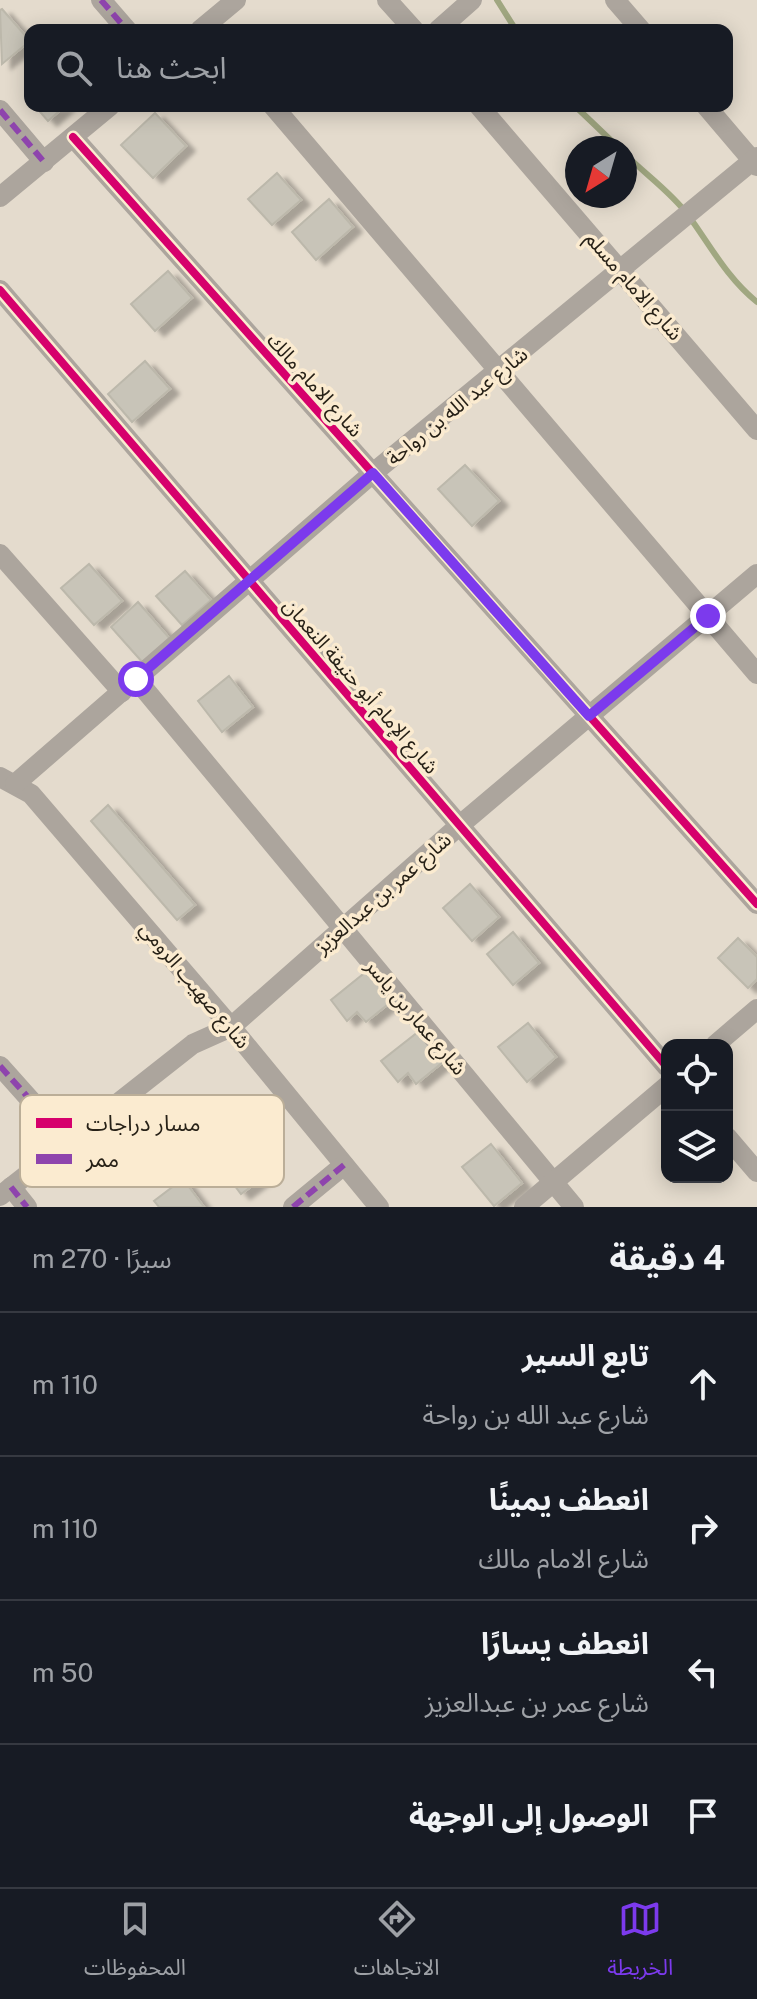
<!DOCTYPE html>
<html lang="ar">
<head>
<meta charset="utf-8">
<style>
	:root { --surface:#171b24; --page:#242831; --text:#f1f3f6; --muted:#9ea1a6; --line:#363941; --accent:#7c3aed }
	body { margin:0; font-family:"Public Sans","Noto Sans Arabic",sans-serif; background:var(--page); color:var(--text); direction:rtl }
	.controls { position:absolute; right:24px; bottom:24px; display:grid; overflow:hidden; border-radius:16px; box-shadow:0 4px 20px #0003 }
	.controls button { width:72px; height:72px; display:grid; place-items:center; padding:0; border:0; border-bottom:2px solid var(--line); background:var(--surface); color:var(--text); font:40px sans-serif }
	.compass { position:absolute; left:565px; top:136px; width:72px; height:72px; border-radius:50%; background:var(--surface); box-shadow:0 4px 20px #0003; rotate:217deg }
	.stop { position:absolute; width:24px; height:24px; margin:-18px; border:6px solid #7c3aed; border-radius:50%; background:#fff }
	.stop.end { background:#7c3aed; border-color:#fff; box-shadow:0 2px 8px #0008 }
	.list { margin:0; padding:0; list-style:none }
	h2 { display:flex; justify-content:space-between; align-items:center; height:104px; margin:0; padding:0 32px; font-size:34px }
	h2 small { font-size:26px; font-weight:400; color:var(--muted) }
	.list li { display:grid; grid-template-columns:52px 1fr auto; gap:24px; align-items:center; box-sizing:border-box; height:144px; padding:0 32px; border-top:2px solid var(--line) }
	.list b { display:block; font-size:30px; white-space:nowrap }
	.list p { margin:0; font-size:26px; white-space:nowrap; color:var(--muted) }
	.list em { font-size:26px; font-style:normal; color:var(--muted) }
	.icon { flex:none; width:44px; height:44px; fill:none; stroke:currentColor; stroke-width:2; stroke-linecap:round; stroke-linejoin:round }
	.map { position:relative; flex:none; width:757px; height:1207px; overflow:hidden; direction:ltr }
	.search { position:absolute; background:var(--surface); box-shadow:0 4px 20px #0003; left:24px; right:24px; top:24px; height:88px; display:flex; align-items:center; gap:20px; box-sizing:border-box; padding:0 28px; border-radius:16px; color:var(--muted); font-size:30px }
	.sheet { height:680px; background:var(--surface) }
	nav { display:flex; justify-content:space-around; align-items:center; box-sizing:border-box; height:112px; border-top:2px solid var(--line); background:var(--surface); font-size:22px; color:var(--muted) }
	nav a { display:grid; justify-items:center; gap:4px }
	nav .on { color:var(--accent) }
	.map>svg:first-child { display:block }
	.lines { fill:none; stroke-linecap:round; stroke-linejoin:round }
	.stream { stroke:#a0a781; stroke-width:6 }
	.building { fill:#c8c4b8; stroke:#bcb8ab; stroke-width:2; filter:url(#shadow) }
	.minor { stroke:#aca59d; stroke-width:20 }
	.quiet { stroke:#8e44ad; stroke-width:6; stroke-dasharray:12 6; stroke-linecap:butt }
	.cycleway-casing { stroke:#fbebd0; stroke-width:13 }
	.cycleway { stroke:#d6006c; stroke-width:8 }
	.route { stroke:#7c3aed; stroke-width:10 }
	.labels { text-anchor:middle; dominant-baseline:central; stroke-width:7; stroke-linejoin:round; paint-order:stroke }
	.street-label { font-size:20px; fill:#272117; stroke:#fbebd0 }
	.key { fill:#fbebd0; stroke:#bbae98; stroke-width:2 }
	.key-label { font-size:22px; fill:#272117 }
</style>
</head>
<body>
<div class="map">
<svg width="757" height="1207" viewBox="0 0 757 1207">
	<defs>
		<filter id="shadow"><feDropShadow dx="9" dy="5" stdDeviation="2" flood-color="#0004"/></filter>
	</defs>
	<rect width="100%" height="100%" fill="#e4dbcd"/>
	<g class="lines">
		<!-- stream -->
		<g class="stream">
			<polyline points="497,0 516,30"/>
			<polyline points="575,106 619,148"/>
			<path d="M625 154C645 174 671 192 688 215 710 245 727 278 757 302"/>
		</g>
	</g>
	<!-- building -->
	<g class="building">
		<polygon points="2,9 30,41 2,64 0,10"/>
		<polygon points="35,106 65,106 48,121"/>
		<polygon points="155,113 186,146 153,178 121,145"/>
		<polygon points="277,173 301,200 272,225 248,199"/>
		<polygon points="329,199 353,227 316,260 292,232"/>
		<polygon points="168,271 192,298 155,331 131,304"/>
		<polygon points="145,361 170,389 132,422 108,394"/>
		<polygon points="465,465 499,501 472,526 438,489"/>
		<polygon points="89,564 122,601 94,625 61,588"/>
		<polygon points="185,571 211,600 182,625 156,596"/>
		<polygon points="138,602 171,640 144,664 111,627"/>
		<polygon points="229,676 253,707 222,732 198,701"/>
		<polygon points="108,805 195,905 177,920 91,821"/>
		<polygon points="470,884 499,917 472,941 443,908"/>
		<polygon points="513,932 539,963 513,985 487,954"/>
		<polygon points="738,938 757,957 757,979 748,988 718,958"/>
		<polygon points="367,971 392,1001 366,1022 357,1012 347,1021 331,1000"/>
		<polygon points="528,1023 556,1057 527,1082 498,1047"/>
		<polygon points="418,1032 443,1062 416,1084 408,1073 398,1082 381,1061"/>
		<polygon points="240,1132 271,1172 241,1194 211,1154"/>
		<polygon points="491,1144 522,1183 494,1206 462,1167"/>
		<polygon points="183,1179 204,1207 159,1207 154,1201"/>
	</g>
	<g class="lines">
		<!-- minor -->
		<g class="minor">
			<polyline points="101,0 127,30"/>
			<polyline points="387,0 414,30"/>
			<polyline points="615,0 641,30"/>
			<polyline points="200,30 236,0"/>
			<polyline points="438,30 472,0"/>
			<polyline points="273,106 757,674"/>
			<polyline points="479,106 757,430"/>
			<polyline points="706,106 757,166"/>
			<polyline points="0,110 44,162"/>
			<polyline points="73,137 757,904"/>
			<polyline points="0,197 110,106"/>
			<polyline points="0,290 667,1067"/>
			<polyline points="0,554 122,692"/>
			<polyline points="136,679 574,1207"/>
			<polyline points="0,777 31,794 231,1027 379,1207"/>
			<polyline points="15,784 373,473 757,157"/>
			<polyline points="715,1045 757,1009"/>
			<polyline points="0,1066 67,1141"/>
			<polyline points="727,1137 757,1172"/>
			<polyline points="11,1187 27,1207"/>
			<polyline points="0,1196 193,1044 231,1027 460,825 757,574"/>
			<polyline points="293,1207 344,1165"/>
			<polyline points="524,1207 667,1086"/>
		</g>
		<!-- quiet -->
		<g class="quiet">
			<polyline points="101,0 127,30"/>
			<polyline points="0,110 44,162"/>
			<polyline points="0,1066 67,1141"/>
			<polyline points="11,1187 27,1207"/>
			<polyline points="293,1207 344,1165"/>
		</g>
		<defs>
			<g id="cycleway">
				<polyline points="73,137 757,904"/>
				<polyline points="0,290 667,1067"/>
			</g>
		</defs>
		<!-- cycleway casing -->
		<use href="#cycleway" class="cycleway-casing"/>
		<!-- cycleway -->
		<use href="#cycleway" class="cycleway"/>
	</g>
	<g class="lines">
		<!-- route -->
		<polyline class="route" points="136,679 373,473 589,716 708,616"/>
	</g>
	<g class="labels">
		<!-- street labels -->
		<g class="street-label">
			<text transform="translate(634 286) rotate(49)">شارع الامام مسلم</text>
			<text transform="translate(315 385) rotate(48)">شارع الامام مالك</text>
			<text transform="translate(457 406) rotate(-39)">شارع عبد الله بن رواحة</text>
			<text transform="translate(361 686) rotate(49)">شارع الإمام أبو حنيفة النعمان</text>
			<text transform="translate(383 893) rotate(-41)">شارع عمر بن عبدالعزيز</text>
			<text transform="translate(195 985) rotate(50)">شارع صهيب الرومي</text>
			<text transform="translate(416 1017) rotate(50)">شارع عمار بن ياسر</text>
		</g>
	</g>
	<!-- legend -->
	<rect x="20" y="1095" width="264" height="92" rx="12" class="key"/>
	<rect x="36" y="1118" width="36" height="10" fill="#d6006c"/>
	<rect x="36" y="1154" width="36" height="10" fill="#8e44ad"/>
	<g class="key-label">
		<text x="86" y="1131">مسار دراجات</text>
		<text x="86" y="1167">ممر</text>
	</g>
</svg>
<div class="controls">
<button><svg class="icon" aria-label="locate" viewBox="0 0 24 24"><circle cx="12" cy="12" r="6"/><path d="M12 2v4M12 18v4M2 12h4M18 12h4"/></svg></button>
<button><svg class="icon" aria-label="layers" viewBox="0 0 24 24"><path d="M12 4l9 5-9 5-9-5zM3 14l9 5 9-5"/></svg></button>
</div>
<svg class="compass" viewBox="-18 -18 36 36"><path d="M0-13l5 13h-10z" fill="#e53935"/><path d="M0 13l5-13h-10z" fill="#9ea1a6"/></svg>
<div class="stop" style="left:136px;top:679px"></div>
<div class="stop end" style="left:708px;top:616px"></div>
<div class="search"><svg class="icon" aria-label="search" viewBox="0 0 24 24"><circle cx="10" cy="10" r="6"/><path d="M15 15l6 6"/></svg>ابحث هنا</div>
</div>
<section class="sheet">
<h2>4 دقيقة<small>سيرًا · 270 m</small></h2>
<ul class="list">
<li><svg class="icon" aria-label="ahead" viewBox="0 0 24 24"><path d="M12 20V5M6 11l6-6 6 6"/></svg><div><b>تابع السير</b><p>شارع عبد الله بن رواحة</p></div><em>110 m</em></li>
<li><svg class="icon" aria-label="right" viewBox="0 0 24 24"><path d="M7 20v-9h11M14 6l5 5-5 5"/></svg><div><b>انعطف يمينًا</b><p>شارع الامام مالك</p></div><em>110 m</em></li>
<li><svg class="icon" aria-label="left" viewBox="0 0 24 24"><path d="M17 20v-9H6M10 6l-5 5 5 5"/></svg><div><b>انعطف يسارًا</b><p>شارع عمر بن عبدالعزيز</p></div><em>50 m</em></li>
<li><svg class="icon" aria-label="arrive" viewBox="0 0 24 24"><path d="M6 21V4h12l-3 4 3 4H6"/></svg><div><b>الوصول إلى الوجهة</b></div></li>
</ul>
</section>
<nav>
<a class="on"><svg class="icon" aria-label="map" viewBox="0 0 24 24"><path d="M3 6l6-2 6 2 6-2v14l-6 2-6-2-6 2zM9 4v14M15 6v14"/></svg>الخريطة</a>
<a><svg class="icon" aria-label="directions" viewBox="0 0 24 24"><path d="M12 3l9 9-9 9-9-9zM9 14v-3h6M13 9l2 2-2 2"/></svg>الاتجاهات</a>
<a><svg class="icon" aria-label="saved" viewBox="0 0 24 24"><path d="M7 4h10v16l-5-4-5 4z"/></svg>المحفوظات</a>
</nav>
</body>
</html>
